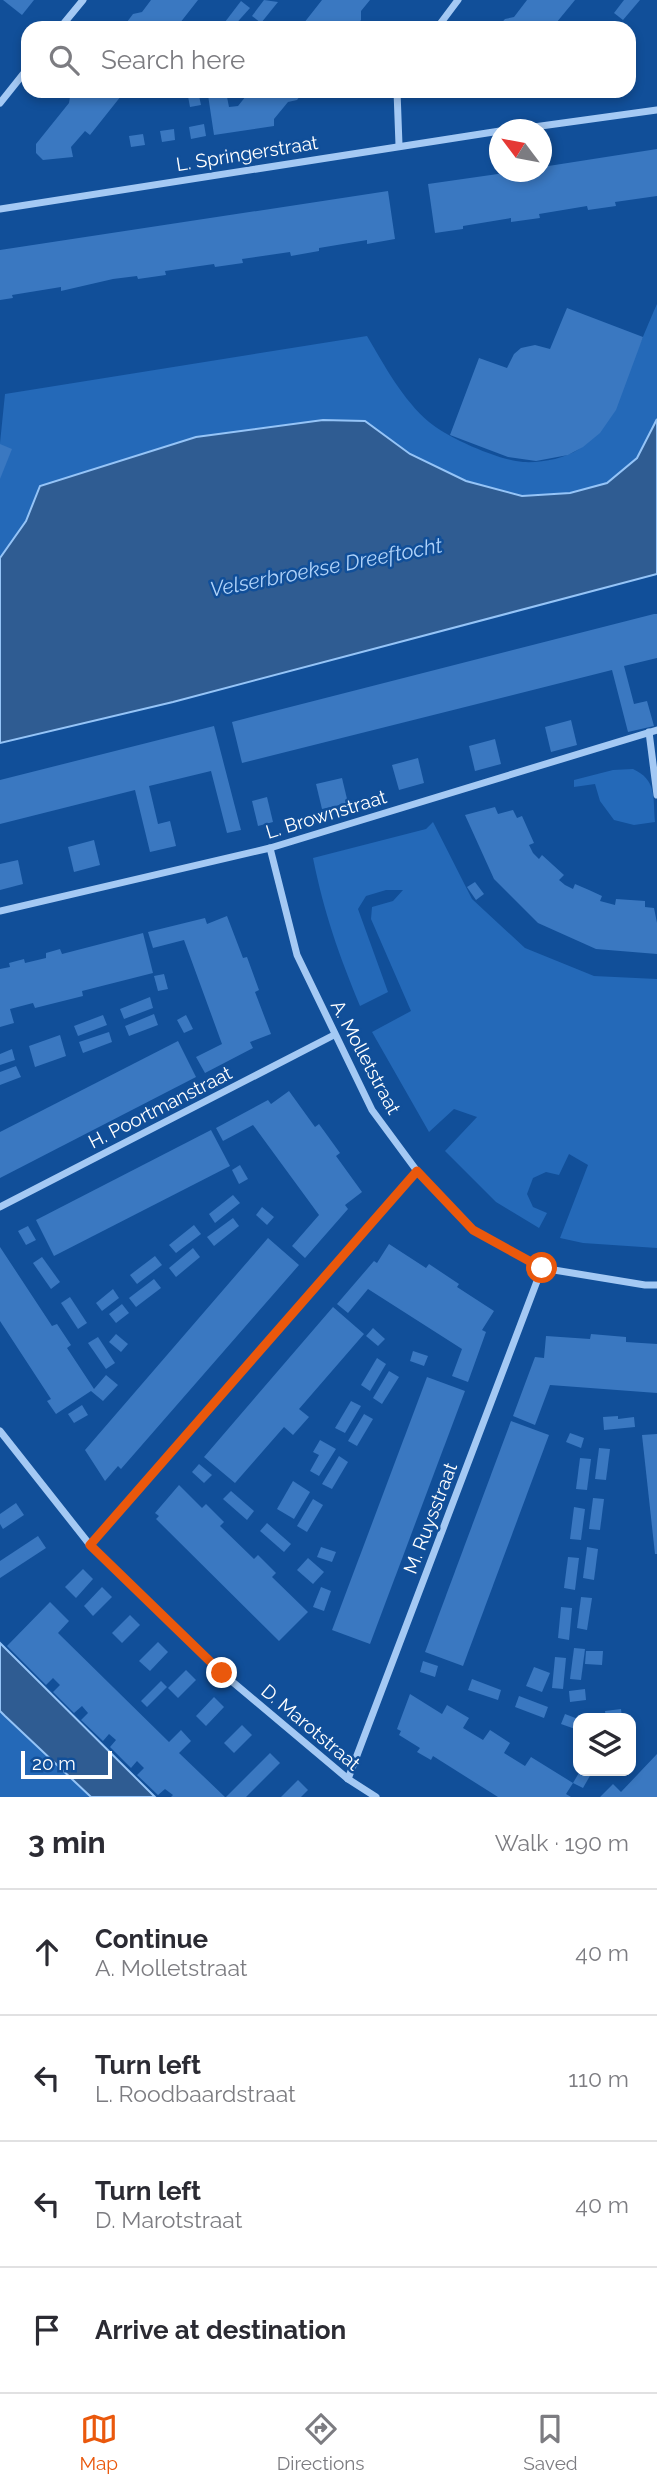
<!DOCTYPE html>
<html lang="en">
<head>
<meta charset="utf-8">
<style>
	:root { --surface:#fff; --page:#f7f7f7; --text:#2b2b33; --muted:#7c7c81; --line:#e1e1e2; --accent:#ea580c }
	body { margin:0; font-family:Raleway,sans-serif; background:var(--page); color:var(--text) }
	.controls { position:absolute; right:21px; bottom:21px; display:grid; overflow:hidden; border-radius:14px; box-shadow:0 4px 10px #0003 }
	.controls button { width:63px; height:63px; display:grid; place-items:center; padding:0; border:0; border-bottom:2px solid var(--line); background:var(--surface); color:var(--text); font:35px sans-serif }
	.compass { position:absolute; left:489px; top:119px; width:63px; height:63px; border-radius:50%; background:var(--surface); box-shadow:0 4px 10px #0003; rotate:302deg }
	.scale { position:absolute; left:21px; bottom:18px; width:91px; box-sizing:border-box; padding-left:7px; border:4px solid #fff; border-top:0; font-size:19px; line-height:24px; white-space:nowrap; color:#fff; -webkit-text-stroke:5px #114f99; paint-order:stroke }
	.stop { position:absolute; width:21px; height:21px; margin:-16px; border:5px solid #ea580c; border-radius:50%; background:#fff }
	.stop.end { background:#ea580c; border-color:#fff; box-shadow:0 2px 7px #0008 }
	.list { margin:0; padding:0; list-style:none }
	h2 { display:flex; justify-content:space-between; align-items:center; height:91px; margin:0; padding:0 28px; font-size:30px }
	h2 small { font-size:23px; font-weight:400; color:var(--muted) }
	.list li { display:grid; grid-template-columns:46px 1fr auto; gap:21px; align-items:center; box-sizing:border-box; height:126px; padding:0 28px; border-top:2px solid var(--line) }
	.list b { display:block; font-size:26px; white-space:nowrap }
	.list p { margin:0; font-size:23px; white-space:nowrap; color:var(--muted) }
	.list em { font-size:23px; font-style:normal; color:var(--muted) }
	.icon { flex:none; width:38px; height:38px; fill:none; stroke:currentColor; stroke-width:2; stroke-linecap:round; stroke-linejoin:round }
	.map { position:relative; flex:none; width:657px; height:1797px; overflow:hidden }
	.search { position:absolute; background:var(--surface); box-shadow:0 4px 10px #0003; left:21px; right:21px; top:21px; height:77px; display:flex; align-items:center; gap:18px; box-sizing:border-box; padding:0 24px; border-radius:21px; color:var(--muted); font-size:26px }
	.sheet { height:595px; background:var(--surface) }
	nav { display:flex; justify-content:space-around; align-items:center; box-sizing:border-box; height:98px; border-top:2px solid var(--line); background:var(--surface); font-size:19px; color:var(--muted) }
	nav a { display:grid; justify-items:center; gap:4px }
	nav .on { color:var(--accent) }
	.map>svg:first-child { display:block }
	.green { fill:#2469b8 }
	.water { fill:#2f5c92; stroke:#95c4f7; stroke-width:2 }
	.building { fill:#3a78c1 }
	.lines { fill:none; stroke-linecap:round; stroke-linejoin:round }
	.street { stroke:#a4c9f4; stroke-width:7 }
	.route { stroke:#ea580c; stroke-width:9 }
	.labels { text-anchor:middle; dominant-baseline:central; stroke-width:5; stroke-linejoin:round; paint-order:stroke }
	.street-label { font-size:19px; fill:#fff; stroke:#114f99 }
	.water-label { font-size:21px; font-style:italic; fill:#b0d3fa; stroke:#114f99 }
</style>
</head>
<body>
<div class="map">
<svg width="657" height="1797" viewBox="0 0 657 1797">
	<rect width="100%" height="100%" fill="#114f99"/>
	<!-- green -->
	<g class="green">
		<path d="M657 304V419L637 458 607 483 570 493 522 496 466 481 410 454 365 421 323 420 196 437 41 486 26 521 0 558V443L5 394 367 336C384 365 403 400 429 422 448 438 498 460 523 462 541 463 564 459 579 449 608 430 642 337 657 304Z"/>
		<path d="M633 769C657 780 653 797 655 822L634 825 614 820 600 801 595 784 574 787V780L613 770Z"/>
		<path d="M433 822 472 899 525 948 594 976 657 979V1248L583 1243 560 1238 588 1165 569 1154 559 1175 546 1172 533 1178 527 1194 533 1207 547 1213 539 1228 496 1202 445 1151 477 1117 454 1109 429 1132 372 1032 411 1011 371 919 372 907 393 901 403 890H386L366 896 358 909 388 992 360 1006C339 955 324 913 313 858L426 829Z"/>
		<polygon points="0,1711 5,1716 91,1797 0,1797"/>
	</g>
	<!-- water -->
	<g class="water">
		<polygon points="657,419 657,574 173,702 0,743 0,558 26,521 40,486 196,437 323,420 365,421 410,454 466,481 522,496 570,493 607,483 637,458"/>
		<polygon points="0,1643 155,1797 91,1797 5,1716 0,1711"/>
	</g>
	<!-- building -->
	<g class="building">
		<polygon points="3,0 34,0 22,15"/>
		<polygon points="151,0 198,0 176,28 126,28 127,22 133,14 142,12"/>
		<polygon points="264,0 278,2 261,23 252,16"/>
		<polygon points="322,0 370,0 361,11 361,20 355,28 300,28"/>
		<polygon points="527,0 575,0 552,28 497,28 505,19 514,17"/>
		<polygon points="624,0 640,0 623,20 614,13"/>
		<polygon points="241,1 250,8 232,28 225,22"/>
		<polygon points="71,91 125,91 90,135 85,131 71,147 73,157 43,160 36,153 36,144 69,103"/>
		<polygon points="187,91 198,91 201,105 190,107"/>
		<polygon points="250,91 304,91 297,100 288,102 274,119 274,126 214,135 208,95 223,93 227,97 229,107 238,106"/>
		<polygon points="204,124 206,136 191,139 189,127"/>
		<polygon points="174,129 175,140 162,142 160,131"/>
		<polygon points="143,134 145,145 131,147 129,136"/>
		<polygon points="657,149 657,196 615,202 616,206 588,210 587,206 539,214 540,218 511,222 511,218 463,226 463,229 435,233 428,184 511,172 542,172 542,167"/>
		<polygon points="388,191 395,239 367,244 367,240 319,248 319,251 291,256 290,252 242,259 243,263 215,267 214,264 165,271 166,275 138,279 137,276 113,279 61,291 61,287 12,295 13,298 0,300 0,250"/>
		<polygon points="567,308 643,337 616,410 600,433 583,447 568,455 536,461 508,457 450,435 479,358 507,368 514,354 521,348 535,345 550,349"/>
		<polygon points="0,444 12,449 0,479"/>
		<polygon points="654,614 657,614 657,658 624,666 634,704 647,701 654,726 628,732 612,670 242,763 232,722"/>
		<polygon points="571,720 577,745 551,752 545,727"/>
		<polygon points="214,726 241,830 227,833 211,771 149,786 158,824 170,821 176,846 150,852 135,790 0,824 0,780"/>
		<polygon points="495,739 501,764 475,771 469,746"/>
		<polygon points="418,758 424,783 399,790 392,765"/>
		<polygon points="342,778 348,803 322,809 316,784"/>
		<polygon points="267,797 273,822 258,826 252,801"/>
		<polygon points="495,807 498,814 513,810 517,818 522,816 534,843 529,845 533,853 539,859 542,855 564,875 559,880 565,885 573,889 575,884 589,890 602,896 600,901 615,905 616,899 645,901 645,907 654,908 657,923 657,954 596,949 538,923 494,879 465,815"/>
		<polygon points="94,840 100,865 74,872 68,847"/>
		<polygon points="18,860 23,884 0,890 0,864"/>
		<polygon points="475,882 484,894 476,900 467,887"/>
		<polygon points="227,916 243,958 247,957 259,990 255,992 271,1034 250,1042 253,1048 205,1073 196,1057 222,1044 184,940 153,948 148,932 205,918 207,924"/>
		<polygon points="143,933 153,973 82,991 83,996 35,1008 33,1003 10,1009 14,1023 0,1027 0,969 10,967 9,963 24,959 25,963 46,958 46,953 60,949 62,954"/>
		<polygon points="164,974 168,989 158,991 154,976"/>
		<polygon points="150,997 153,1008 124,1019 120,1009"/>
		<polygon points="154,1014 158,1025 129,1036 125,1026"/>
		<polygon points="103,1015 107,1025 78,1036 74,1026"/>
		<polygon points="186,1015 193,1029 184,1033 177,1020"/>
		<polygon points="109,1032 112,1042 83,1053 79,1042"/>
		<polygon points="60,1035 66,1056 35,1067 29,1046"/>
		<polygon points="178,1041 196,1077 0,1178 0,1132"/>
		<polygon points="12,1049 15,1060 0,1065 0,1054"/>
		<polygon points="16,1066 21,1077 0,1085 0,1072"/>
		<polygon points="289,1091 315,1127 319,1124 340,1153 336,1156 362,1192 345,1205 348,1209 305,1258 292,1246 319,1215 253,1125 223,1141 216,1128 268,1100 271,1104"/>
		<polygon points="211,1130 230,1166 54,1256 36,1220"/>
		<polygon points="240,1165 248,1179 239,1184 232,1170"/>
		<polygon points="233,1195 240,1203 215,1223 209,1214"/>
		<polygon points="262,1207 274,1217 267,1225 256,1215"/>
		<polygon points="233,1218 239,1226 214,1246 207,1237"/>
		<polygon points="194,1225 201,1234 176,1253 169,1245"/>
		<polygon points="28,1226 36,1240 26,1245 18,1231"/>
		<polygon points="268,1238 299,1265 121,1469 118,1466 105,1481 85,1450"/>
		<polygon points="389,1244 426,1268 429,1264 459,1284 457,1287 494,1311 482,1330 486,1332 468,1382 452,1376 462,1349 368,1289 348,1313 337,1304 374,1261 377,1263"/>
		<polygon points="0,1247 52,1326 57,1324 71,1345 67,1348 94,1389 106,1375 118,1385 103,1401 91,1391 56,1414 47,1401 51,1399 0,1321"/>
		<polygon points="193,1248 200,1257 176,1277 169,1268"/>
		<polygon points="155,1256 162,1265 137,1284 130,1275"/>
		<polygon points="42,1257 60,1282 51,1289 33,1263"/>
		<polygon points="154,1279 161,1288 136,1307 129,1298"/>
		<polygon points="113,1289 119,1298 102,1311 96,1303"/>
		<polygon points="70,1297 87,1323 78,1329 61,1303"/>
		<polygon points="122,1304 129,1313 116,1323 109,1314"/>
		<polygon points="333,1307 364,1334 299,1409 309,1417 293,1435 284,1427 235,1483 204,1457"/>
		<polygon points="373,1328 385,1339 378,1346 366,1336"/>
		<polygon points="116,1334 128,1344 121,1352 109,1342"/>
		<polygon points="591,1334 626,1337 626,1342 657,1344 657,1393 550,1385 535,1425 513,1416 535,1357 544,1358 546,1336 590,1339"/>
		<polygon points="98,1337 115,1363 106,1369 88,1343"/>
		<polygon points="413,1351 428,1356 424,1366 410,1361"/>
		<polygon points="377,1358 386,1364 370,1391 361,1385"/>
		<polygon points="389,1371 399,1377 382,1404 373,1398"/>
		<polygon points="427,1377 465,1391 370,1644 332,1630"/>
		<polygon points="351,1401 361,1406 345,1433 335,1428"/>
		<polygon points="82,1405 88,1415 74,1423 68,1414"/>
		<polygon points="364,1414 373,1419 357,1446 348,1441"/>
		<polygon points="618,1416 618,1419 634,1417 635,1427 604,1430 603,1417"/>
		<polygon points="511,1421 549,1435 463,1666 425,1652"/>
		<polygon points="570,1433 584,1438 581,1448 566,1442"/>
		<polygon points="657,1434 657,1554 655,1554 642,1435"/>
		<polygon points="320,1440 336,1449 319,1476 310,1471 319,1455 313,1452"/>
		<polygon points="599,1448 610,1449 606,1480 595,1479"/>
		<polygon points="339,1456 348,1462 332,1489 322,1484"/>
		<polygon points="580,1458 591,1459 587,1490 576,1489"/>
		<polygon points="199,1464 212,1475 204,1483 192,1472"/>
		<polygon points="293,1481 310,1492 294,1519 277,1509"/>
		<polygon points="179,1485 202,1508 206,1504 224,1522 220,1526 254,1559 258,1555 276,1573 272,1577 308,1612 279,1641 156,1519 159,1516 155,1513"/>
		<polygon points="231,1491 254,1511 247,1520 223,1499"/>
		<polygon points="593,1498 604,1499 600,1530 589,1529"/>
		<polygon points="313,1499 323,1505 307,1532 297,1526"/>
		<polygon points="16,1503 24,1515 3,1529 0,1524 0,1514"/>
		<polygon points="574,1507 585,1509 581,1540 570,1539"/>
		<polygon points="267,1523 291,1544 284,1552 260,1531"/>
		<polygon points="38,1536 46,1548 0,1578 0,1561"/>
		<polygon points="321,1547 336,1552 332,1562 317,1557"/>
		<polygon points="587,1547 598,1549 594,1580 583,1578"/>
		<polygon points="568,1557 579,1558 575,1590 564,1588"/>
		<polygon points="308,1558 324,1572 313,1584 297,1570"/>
		<polygon points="83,1569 93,1579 76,1598 65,1587"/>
		<polygon points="102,1587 112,1597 93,1616 84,1606"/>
		<polygon points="321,1587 331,1591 324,1611 313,1607"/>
		<polygon points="581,1597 592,1598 587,1630 577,1628"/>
		<polygon points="50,1602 69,1621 58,1633 169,1742 181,1730 191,1741 179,1753 225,1797 171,1797 173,1795 165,1789 158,1795 137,1775 144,1768 137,1761 131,1768 110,1747 116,1740 109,1734 103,1741 81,1720 88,1713 82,1706 74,1713 53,1692 60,1685 53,1678 46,1685 7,1646"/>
		<polygon points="561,1607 572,1608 569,1640 558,1638"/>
		<polygon points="130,1615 140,1625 122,1643 112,1633"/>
		<polygon points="158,1642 168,1652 150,1671 139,1661"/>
		<polygon points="574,1648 585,1649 581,1680 570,1679"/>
		<polygon points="586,1651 603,1651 602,1665 585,1664"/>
		<polygon points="555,1657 566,1658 563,1689 552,1688"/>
		<polygon points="423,1661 438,1666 435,1677 420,1672"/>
		<polygon points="534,1667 550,1673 542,1692 526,1686"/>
		<polygon points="186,1670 196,1680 178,1698 168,1688"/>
		<polygon points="472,1679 501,1690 498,1700 468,1690"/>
		<polygon points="161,1681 167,1687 147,1707 141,1701"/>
		<polygon points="585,1689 586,1700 570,1702 569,1691"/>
		<polygon points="410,1694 442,1714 447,1705 469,1718 463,1728 483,1740 490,1730 510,1743 504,1753 525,1766 531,1757 573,1783 566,1794 571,1797 498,1797 433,1756 431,1760 417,1752 420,1748 399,1735 401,1731 397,1729"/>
		<polygon points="519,1696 548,1707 544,1718 515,1707"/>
		<polygon points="214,1697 224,1707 206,1726 196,1716"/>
		<polygon points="621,1709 622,1718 606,1718 605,1711"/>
		<polygon points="565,1714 578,1719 578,1730 561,1724"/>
		<polygon points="242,1725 252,1735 234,1753 224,1743"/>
		<polygon points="270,1753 280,1763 246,1797 226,1797"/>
		<polygon points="657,1754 657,1797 600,1797 613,1784 621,1792"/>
		<polygon points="580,1771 591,1774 583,1788 573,1783"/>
		<polygon points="298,1780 308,1790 301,1797 281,1797"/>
	</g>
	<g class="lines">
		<!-- street -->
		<g class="street">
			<polyline points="60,28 83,0"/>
			<polyline points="437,28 458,0"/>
			<polyline points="397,91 399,145"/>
			<polyline points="0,103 28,68"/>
			<polyline points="512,130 657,110"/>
			<polyline points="0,209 500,131"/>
			<polyline points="649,732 657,795"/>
			<polyline points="270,848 297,955 372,1110 417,1171 473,1230 542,1268 645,1285 657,1285"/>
			<polyline points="0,911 270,848 657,730"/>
			<polyline points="0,1207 334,1035"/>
			<polyline points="0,1431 90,1545 222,1673 348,1779 376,1797"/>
			<polyline points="90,1545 417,1171"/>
			<polyline points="348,1779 542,1268"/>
		</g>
	</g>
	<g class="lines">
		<!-- route -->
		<polyline class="route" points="222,1673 90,1545 417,1171 473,1230 542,1268"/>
	</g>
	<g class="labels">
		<!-- street labels -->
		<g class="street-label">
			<text transform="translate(247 153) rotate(-9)">L. Springerstraat</text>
			<text transform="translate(326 814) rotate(-17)">L. Brownstraat</text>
			<text transform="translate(366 1057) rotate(62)">A. Molletstraat</text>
			<text transform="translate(160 1107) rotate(-27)">H. Poortmanstraat</text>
			<text transform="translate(430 1518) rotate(-69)">M. Ruysstraat</text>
			<text transform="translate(311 1727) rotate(40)">D. Marotstraat</text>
		</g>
		<!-- water labels -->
		<g class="water-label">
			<text transform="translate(326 567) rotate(-11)">Velserbroekse Dreeftocht</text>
		</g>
	</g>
</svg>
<div class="controls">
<button><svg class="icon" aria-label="layers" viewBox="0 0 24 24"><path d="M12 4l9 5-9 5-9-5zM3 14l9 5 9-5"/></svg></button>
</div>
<svg class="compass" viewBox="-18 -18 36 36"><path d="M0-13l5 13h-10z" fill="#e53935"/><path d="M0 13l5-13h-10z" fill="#7c7c81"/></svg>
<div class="scale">20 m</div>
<div class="stop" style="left:542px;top:1268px"></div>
<div class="stop end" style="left:222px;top:1673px"></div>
<div class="search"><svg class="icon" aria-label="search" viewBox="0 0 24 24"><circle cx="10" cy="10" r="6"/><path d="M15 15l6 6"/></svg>Search here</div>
</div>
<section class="sheet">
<h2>3 min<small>Walk · 190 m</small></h2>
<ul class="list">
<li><svg class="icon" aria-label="ahead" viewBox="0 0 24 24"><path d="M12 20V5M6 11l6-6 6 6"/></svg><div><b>Continue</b><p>A. Molletstraat</p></div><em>40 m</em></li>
<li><svg class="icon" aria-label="left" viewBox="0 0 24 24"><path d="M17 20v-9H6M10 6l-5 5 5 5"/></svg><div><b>Turn left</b><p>L. Roodbaardstraat</p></div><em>110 m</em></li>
<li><svg class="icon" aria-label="left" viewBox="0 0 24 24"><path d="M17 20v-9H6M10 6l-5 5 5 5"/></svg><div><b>Turn left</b><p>D. Marotstraat</p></div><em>40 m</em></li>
<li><svg class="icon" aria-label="arrive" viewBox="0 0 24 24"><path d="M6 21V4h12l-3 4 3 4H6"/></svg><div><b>Arrive at destination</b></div></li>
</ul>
</section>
<nav>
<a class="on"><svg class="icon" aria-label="map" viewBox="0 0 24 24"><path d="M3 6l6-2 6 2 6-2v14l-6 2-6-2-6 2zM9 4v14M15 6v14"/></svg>Map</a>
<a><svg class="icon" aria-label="directions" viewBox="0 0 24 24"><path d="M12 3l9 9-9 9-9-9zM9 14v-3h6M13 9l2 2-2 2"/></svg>Directions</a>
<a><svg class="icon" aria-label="saved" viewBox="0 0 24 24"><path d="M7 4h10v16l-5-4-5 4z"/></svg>Saved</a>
</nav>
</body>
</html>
